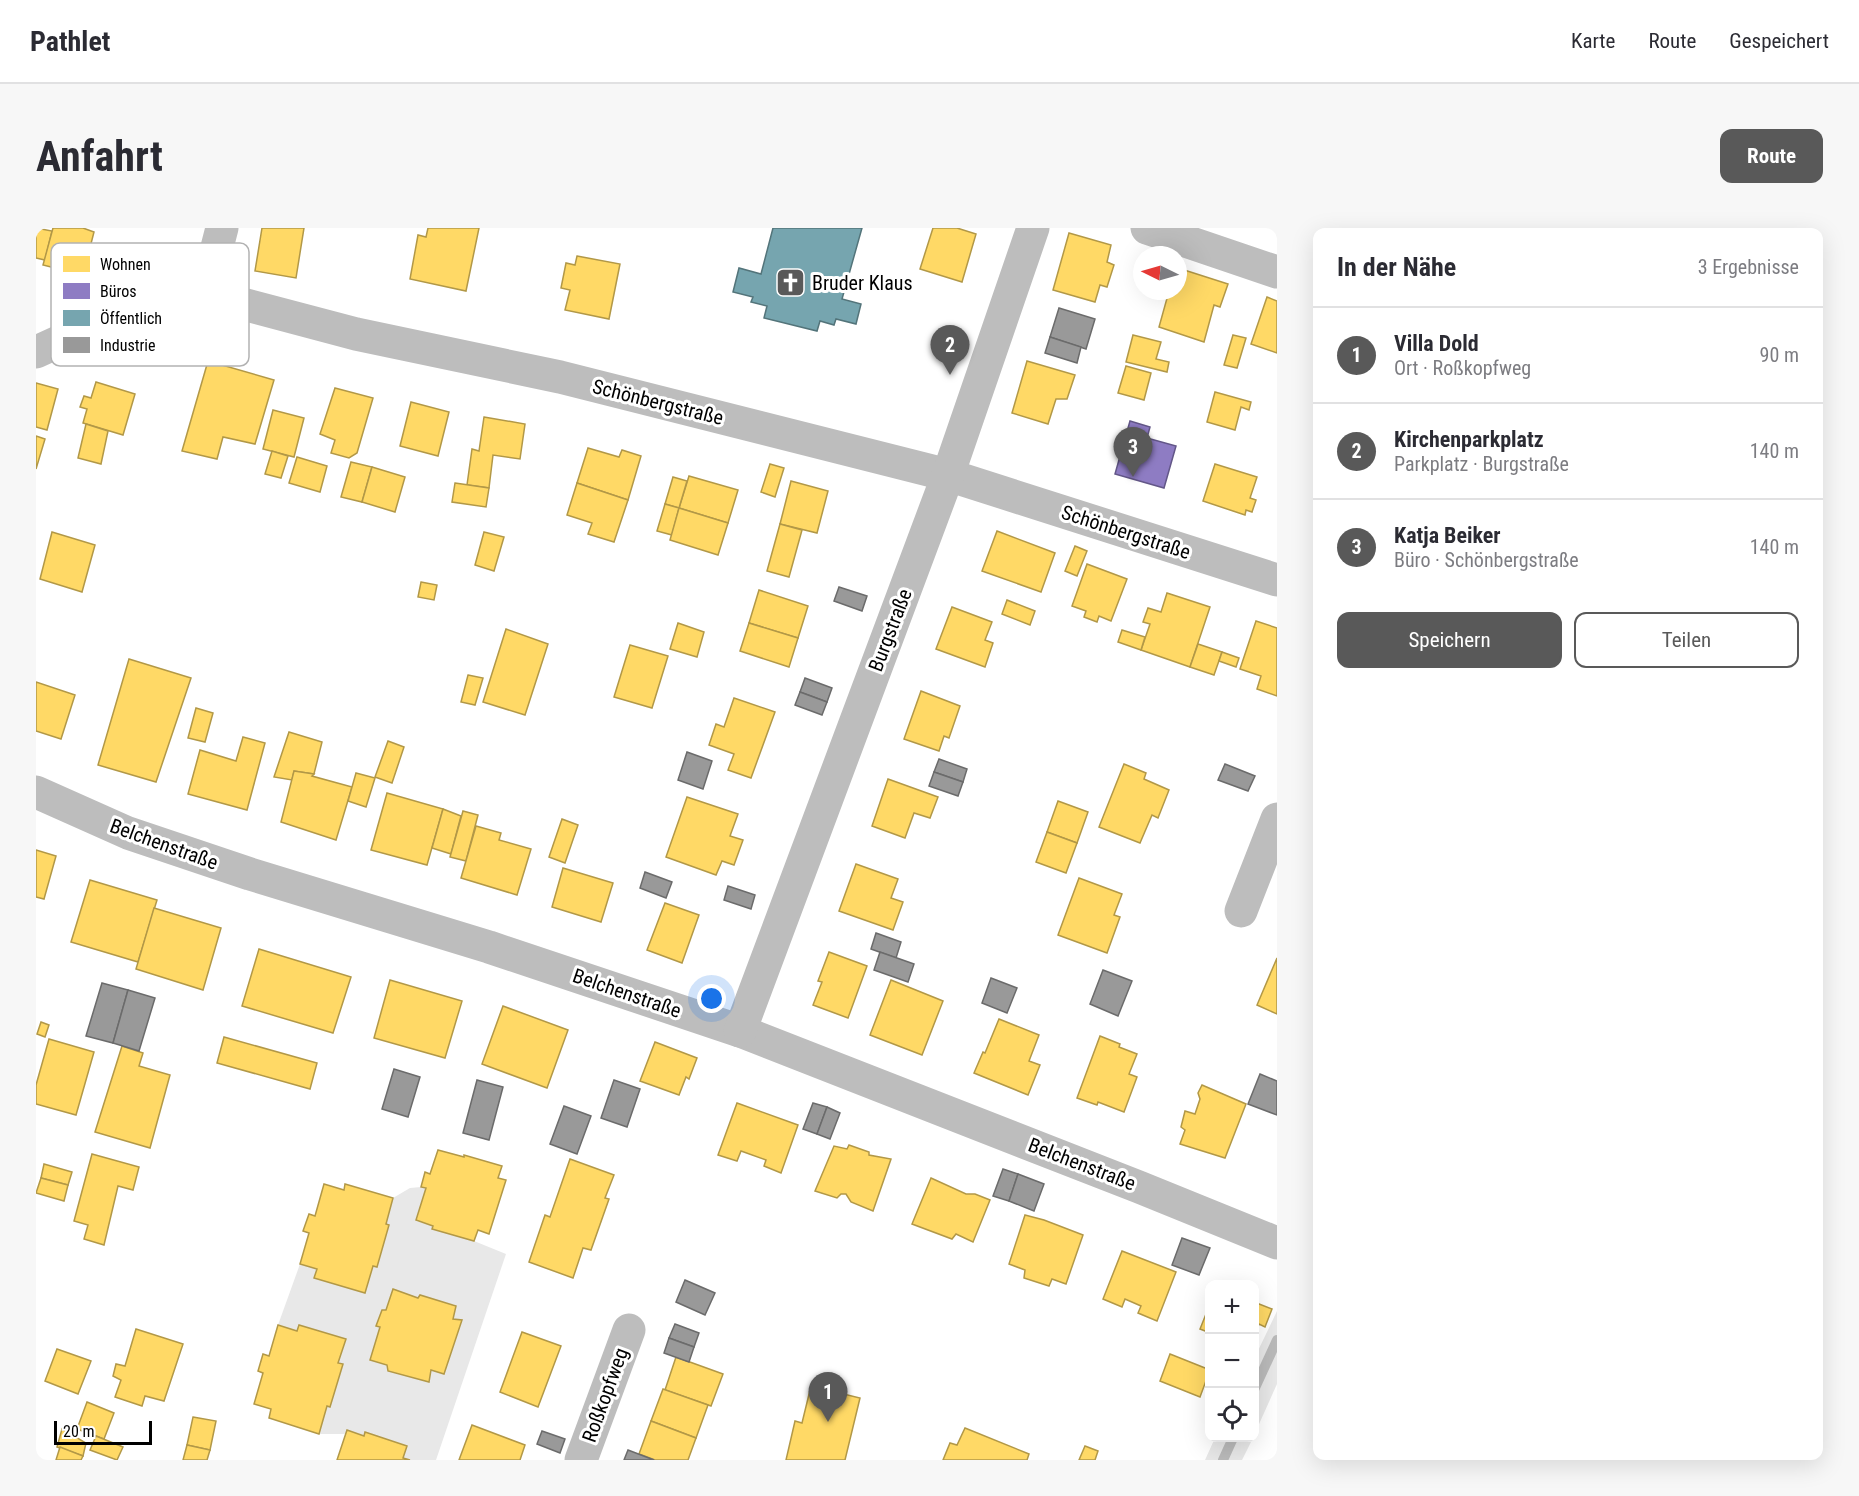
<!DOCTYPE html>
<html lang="de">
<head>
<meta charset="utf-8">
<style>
	:root { --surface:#fff; --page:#f7f7f7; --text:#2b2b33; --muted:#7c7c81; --line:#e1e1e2; --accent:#595959 }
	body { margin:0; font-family:"Roboto Condensed",sans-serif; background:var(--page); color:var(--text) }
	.controls { position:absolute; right:18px; bottom:18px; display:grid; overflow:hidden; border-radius:12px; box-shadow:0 6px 24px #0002 }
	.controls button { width:54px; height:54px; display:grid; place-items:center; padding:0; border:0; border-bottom:2px solid var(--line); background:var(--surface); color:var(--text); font:30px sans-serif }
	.compass { position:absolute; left:1097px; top:18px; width:54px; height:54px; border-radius:50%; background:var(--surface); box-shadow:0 6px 24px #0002; rotate:275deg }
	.scale { position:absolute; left:18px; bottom:15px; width:98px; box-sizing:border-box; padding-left:6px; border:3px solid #000; border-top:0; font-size:16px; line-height:21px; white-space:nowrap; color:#000; -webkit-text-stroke:4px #fff; paint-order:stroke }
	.you { position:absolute; left:676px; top:771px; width:21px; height:21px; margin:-15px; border:4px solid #fff; border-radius:50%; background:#1a73e8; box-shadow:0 0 0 9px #1a73e833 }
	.badge { display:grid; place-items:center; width:39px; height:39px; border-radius:50%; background:var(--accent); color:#fff; font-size:20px; font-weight:700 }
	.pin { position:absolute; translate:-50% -50px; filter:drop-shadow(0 2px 3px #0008) }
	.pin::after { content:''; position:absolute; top:32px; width:21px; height:18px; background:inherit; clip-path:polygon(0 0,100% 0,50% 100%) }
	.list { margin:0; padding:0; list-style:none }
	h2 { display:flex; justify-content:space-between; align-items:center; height:78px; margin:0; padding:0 24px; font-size:26px }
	h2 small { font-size:20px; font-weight:400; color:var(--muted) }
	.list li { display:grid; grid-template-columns:39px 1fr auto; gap:18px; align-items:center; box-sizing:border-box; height:96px; padding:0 24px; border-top:2px solid var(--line) }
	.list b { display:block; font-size:22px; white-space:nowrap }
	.list p { margin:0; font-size:20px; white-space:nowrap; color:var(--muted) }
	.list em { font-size:20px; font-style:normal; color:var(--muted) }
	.actions { display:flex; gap:12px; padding:18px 24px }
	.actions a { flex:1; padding:14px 0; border:2px solid var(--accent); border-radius:12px; text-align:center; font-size:21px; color:var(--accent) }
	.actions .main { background:var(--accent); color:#fff }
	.icon { flex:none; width:33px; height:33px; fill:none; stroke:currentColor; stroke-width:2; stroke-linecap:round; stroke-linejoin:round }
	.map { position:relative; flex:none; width:1241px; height:1232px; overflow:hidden; border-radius:12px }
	header { display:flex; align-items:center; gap:36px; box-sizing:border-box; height:84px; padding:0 30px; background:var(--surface); border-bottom:2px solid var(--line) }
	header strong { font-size:28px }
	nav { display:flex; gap:33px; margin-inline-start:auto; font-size:21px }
	.intro { display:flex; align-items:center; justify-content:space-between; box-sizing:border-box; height:144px; padding:0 36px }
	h1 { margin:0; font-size:42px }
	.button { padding:15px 27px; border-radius:12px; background:var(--accent); color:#fff; font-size:21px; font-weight:700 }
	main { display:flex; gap:36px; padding:0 36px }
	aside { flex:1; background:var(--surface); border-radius:12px; box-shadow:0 6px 24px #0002 }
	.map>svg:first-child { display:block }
	.green { fill:#e8e8e8; fill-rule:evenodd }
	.homes { fill:#ffd966; stroke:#b29847; stroke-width:1.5 }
	.offices { fill:#8e7cc3; stroke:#635788; stroke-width:1.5 }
	.public { fill:#76a5af; stroke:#53747a; stroke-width:1.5 }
	.industry { fill:#999; stroke:#6b6b6b; stroke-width:1.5 }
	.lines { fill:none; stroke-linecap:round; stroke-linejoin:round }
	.stream { stroke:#bababa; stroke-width:10 }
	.street { stroke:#bdbdbd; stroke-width:33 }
	.labels { text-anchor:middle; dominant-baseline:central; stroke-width:6; stroke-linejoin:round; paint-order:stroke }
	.poi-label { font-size:20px; fill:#000; stroke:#fff; text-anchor:start }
	.street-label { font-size:20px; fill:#000; stroke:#fff }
	.key { fill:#fff; stroke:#b2b2b2; stroke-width:1.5 }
	.key-label { font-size:16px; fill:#000 }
</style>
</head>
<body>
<header>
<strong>Pathlet</strong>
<nav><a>Karte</a><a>Route</a><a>Gespeichert</a></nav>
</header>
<div class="intro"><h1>Anfahrt</h1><a class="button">Route</a></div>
<main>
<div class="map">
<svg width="1241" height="1232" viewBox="0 0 1241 1232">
	<rect width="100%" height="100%" fill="#fff"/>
	<!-- green -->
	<g class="green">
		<path d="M385 959 390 960 380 993 397 998V1001L438 1013 470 1026 400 1232H374L367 1230 329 1205 328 1208 311 1202 310 1206H283L291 1178H294L307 1137 302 1135 310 1111 264 1097 261 1103 242 1097 264 1036 281 1041 278 1050 329 1065 337 1038 341 1039 353 997 350 996 357 970 374 960ZM357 1061 382 1070 384 1068 419 1077 417 1091 425 1092 408 1146 395 1142 352 1143 351 1137 334 1132 344 1099 340 1098 346 1082H350Z"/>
		<polygon points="1241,1083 1241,1156 1219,1205 1219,1129"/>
		<polygon points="1179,1210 1217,1210 1206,1232 1169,1232"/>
	</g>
	<!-- homes -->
	<g class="homes">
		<polygon points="0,0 16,3 9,32 0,30"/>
		<polygon points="17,0 47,0 58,4 47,47 7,37"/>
		<polygon points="226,0 268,0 260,50 219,43"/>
		<polygon points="392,0 443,0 430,63 374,51 382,7 390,9"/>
		<polygon points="897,0 921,0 940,6 926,54 884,41"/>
		<polygon points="1033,5 1075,17 1071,34 1078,37 1071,59 1064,57 1059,74 1017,62"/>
		<polygon points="541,28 584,36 573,91 529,82 534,62 525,60 530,35 539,37"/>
		<polygon points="1142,40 1192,56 1184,79 1178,77 1168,114 1123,99 1133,63 1142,63"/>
		<polygon points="1231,69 1241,73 1241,125 1215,116"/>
		<polygon points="1097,107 1125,114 1120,131 1133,134 1131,144 1090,134"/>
		<polygon points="1197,107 1210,110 1201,140 1188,137"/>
		<polygon points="172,133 238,152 219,216 187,209 181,231 146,223"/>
		<polygon points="991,133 1039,147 1031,171 1020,171 1012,196 976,185"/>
		<polygon points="1090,138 1115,145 1108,172 1082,165"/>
		<polygon points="60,154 99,166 87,207 47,195 51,181 44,179 48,168 55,170"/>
		<polygon points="0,155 22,161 11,202 0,199"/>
		<polygon points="299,160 337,170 321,225 313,230 295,225 299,212 284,206"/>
		<polygon points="1179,164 1215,174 1213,182 1205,179 1199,202 1171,194"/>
		<polygon points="375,174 413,184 402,228 364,218"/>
		<polygon points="237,182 268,190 258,229 227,221"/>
		<polygon points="448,189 489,196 484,231 457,227 453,260 431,257 436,221 443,223"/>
		<polygon points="50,196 72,203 65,236 42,230"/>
		<polygon points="0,208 9,211 0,241"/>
		<polygon points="552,220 583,229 586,222 605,228 592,272 541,255"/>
		<polygon points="236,223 252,228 245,250 229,246"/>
		<polygon points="261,229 291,238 284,264 253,255"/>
		<polygon points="315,234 336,239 326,274 305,269"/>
		<polygon points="734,236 748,240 739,269 725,264"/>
		<polygon points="1179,236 1221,249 1214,270 1220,272 1216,284 1210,282 1209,287 1167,273"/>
		<polygon points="336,239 369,249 359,284 326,274"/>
		<polygon points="653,248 702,262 692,295 643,280"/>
		<polygon points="637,249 651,253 643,280 629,276"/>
		<polygon points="755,253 792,263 781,305 744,296"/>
		<polygon points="419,255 453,260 450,279 416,274"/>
		<polygon points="541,255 592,272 578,314 552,306 556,295 531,287"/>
		<polygon points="629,276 643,280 636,307 621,303"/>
		<polygon points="643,280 692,295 682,327 634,312"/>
		<polygon points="744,296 766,302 753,349 731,343"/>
		<polygon points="961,303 1019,325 1005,364 946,343"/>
		<polygon points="16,304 59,317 46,364 4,351"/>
		<polygon points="448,304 468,309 458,343 439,337"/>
		<polygon points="1039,318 1051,323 1041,348 1029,343"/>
		<polygon points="1051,336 1091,351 1075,393 1063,388 1061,394 1048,389 1050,383 1036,378"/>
		<polygon points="385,354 401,357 398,372 382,369"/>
		<polygon points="723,362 772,378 762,410 713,395"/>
		<polygon points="1131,365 1174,379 1154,439 1105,422 1114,396 1107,394 1112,380 1125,384"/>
		<polygon points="971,372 999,383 994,397 966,386"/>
		<polygon points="916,379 956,394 949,412 957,415 949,439 900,421"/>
		<polygon points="1220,393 1241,400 1241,468 1221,461 1225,448 1204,441"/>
		<polygon points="642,395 668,404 661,429 634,421"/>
		<polygon points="713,395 762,410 753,439 704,423"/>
		<polygon points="470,401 512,416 489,487 447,474"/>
		<polygon points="1086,402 1109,409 1105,422 1082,414"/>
		<polygon points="1162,416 1186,424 1178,447 1154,439"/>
		<polygon points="594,417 632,428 616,480 578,469"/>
		<polygon points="1186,424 1203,430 1200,439 1183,433"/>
		<polygon points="93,431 155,450 120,554 62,537"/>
		<polygon points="432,447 447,450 439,477 425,474"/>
		<polygon points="0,454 39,467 25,511 0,503"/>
		<polygon points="885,463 924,478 913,510 908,508 903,523 868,511"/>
		<polygon points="698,470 739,484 715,550 692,542 698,526 673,517 680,496 688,499"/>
		<polygon points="160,480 177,485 169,514 152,510"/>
		<polygon points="253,504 286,514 278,546 258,543 256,552 238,549"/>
		<polygon points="207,509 229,515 211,582 152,566 164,522 200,533"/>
		<polygon points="352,513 368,519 356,555 339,549"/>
		<polygon points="1088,536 1110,545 1108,551 1133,562 1122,590 1116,587 1104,615 1063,599"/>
		<polygon points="258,543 278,546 276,548 316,559 300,612 245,594"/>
		<polygon points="320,545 339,550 330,579 312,573"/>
		<polygon points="852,551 902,569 894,590 878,585 869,610 836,598"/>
		<polygon points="351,565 407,581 391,637 335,622"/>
		<polygon points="651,569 702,586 694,608 707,612 698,637 686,633 680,647 630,629"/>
		<polygon points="1022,573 1052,584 1041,615 1011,604"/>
		<polygon points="407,581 425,588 415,626 396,620"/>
		<polygon points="427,583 442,587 430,633 414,629"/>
		<polygon points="526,591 542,597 529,635 513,629"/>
		<polygon points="440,598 465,605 463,612 495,621 481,667 425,650"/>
		<polygon points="1011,604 1041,615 1030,645 1000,634"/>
		<polygon points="0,622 20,628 8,671 0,669"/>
		<polygon points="820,636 862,651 855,670 867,674 857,702 803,683"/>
		<polygon points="527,640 577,655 565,694 516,679"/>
		<polygon points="1043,650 1086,666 1078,687 1084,689 1071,725 1022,707"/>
		<polygon points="54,652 121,672 102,734 35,714"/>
		<polygon points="629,675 663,687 646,735 611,722"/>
		<polygon points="118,680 185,700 167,762 100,741"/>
		<polygon points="223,721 315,749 297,805 206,778"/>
		<polygon points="793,724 831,738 812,790 777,777 786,754 782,753"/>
		<polygon points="1241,730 1241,786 1221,777"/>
		<polygon points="354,752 426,773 409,830 338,810"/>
		<polygon points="855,752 907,773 886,827 834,807"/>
		<polygon points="467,778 532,802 511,860 446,836"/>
		<polygon points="963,791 1003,807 993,833 1004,837 992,867 938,845 947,824 949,825"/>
		<polygon points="5,794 13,797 9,809 1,806"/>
		<polygon points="1064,808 1084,816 1083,819 1101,826 1093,846 1101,849 1088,884 1062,874 1061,877 1041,870"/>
		<polygon points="188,809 281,835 274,861 181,835"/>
		<polygon points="13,811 58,824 40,887 0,876 0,857"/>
		<polygon points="619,814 661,830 653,851 650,849 643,867 604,853"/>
		<polygon points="86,818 107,825 103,838 134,847 114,920 59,904"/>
		<polygon points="1166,857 1210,876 1189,930 1144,916 1149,902 1145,899 1149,883 1159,886 1164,871 1162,865"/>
		<polygon points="701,875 762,897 745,945 728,938 730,932 705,923 701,933 682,927"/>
		<polygon points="813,917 833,924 833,927 855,931 837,983 815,974 810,966 805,966 801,970 779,963 798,918 811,921"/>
		<polygon points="402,922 428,929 428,927 466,938 462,950 470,952 453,1006 442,1002 438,1013 396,1001 397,998 380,992 390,960 385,959 389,944 394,946"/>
		<polygon points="56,926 103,939 97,962 82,958 68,1017 48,1011 52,997 38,993"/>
		<polygon points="534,931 578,947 569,970 573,971 555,1022 547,1020 537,1050 493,1034 509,987 514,989"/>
		<polygon points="8,936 36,944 32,957 5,950"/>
		<polygon points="5,950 32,957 28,973 0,965"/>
		<polygon points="895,950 930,966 939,966 954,972 937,1014 920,1006 916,1011 876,996"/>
		<polygon points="288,956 308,962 309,956 357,970 350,996 353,997 341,1039 337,1038 329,1065 278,1050 281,1041 264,1036 273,1005 267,1003 273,986 279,988"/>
		<polygon points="989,987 1008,992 1047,1007 1030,1056 1016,1051 1013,1058 988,1050 989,1042 973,1036"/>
		<polygon points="1086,1023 1140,1044 1121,1093 1102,1085 1105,1078 1089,1071 1086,1079 1067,1071"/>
		<polygon points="357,1061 382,1070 384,1067 420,1078 417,1091 426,1092 408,1146 395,1142 393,1154 352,1143 351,1137 334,1132 344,1099 340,1098 346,1082 350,1082"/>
		<polygon points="1218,1074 1236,1081 1229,1099 1223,1096 1218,1109"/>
		<polygon points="1174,1076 1174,1105 1164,1101"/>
		<polygon points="242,1097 261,1103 263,1097 310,1111 302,1135 307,1136 294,1179 291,1178 283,1206 233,1190 235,1181 218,1176 227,1145 222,1143 227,1126 233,1128"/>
		<polygon points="100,1101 147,1116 128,1173 109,1168 106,1178 79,1169 85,1152 77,1148 80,1136 89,1138"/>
		<polygon points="486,1104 525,1118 502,1179 464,1164"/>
		<polygon points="21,1121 55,1133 42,1166 9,1153"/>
		<polygon points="1134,1126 1174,1142 1164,1169 1124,1153"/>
		<polygon points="640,1129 687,1146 675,1178 629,1162"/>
		<polygon points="775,1158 824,1170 809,1232 750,1232 759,1193 766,1195"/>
		<polygon points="627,1161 672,1177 660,1210 615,1193"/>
		<polygon points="51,1174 78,1185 68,1211 41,1201"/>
		<polygon points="157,1189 180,1193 174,1222 151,1217"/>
		<polygon points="615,1193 660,1210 652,1232 619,1232 603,1226"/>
		<polygon points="436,1197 489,1217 484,1232 423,1232"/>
		<polygon points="929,1200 993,1226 991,1232 907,1232 914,1215 921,1217"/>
		<polygon points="26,1201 50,1215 47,1228 21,1219"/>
		<polygon points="311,1202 328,1208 329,1204 371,1218 367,1230 374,1232 301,1232"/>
		<polygon points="60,1208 87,1219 81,1232 54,1222"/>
		<polygon points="151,1217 174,1222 171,1232 147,1232"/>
		<polygon points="1049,1218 1062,1223 1059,1232 1043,1232"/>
		<polygon points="24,1219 47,1228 45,1232 20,1232"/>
	</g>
	<!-- offices -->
	<polygon class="offices" points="1094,193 1114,199 1111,210 1140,218 1128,260 1079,246"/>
	<!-- public -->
	<polygon class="public" points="737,0 826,0 806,71 825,76 820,96 800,91 798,97 784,93 781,103 728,90 731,78 715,74 717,69 697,64 703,40 725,46"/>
	<!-- industry -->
	<g class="industry">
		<polygon points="1023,80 1059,91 1050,121 1014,109"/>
		<polygon points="1014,109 1045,119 1041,135 1009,125"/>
		<polygon points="803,359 831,368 826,383 798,373"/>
		<polygon points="769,450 796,460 791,474 764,464"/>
		<polygon points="764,464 791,474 786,487 759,477"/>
		<polygon points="651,524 676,533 667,561 642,552"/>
		<polygon points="903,531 931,541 927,554 898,544"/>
		<polygon points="1189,536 1219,548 1212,563 1182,552"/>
		<polygon points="898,544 927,554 922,568 893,558"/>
		<polygon points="609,644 636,654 630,670 604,660"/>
		<polygon points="692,658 719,667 715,681 688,672"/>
		<polygon points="840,705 865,714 860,730 835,721"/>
		<polygon points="844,724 878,736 872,754 838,742"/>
		<polygon points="1067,742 1096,753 1082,788 1054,776"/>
		<polygon points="955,750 981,760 971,785 946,775"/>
		<polygon points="66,755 92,762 77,815 50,808"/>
		<polygon points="92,762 119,770 103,823 77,815"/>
		<polygon points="358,841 384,849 372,889 346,881"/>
		<polygon points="1224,846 1241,853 1241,887 1212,876"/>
		<polygon points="441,852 467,859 453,912 427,905"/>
		<polygon points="578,852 604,861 591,899 565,890"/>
		<polygon points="777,875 791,879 781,906 767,901"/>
		<polygon points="528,878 555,888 541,926 514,916"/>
		<polygon points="791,879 804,885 794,911 781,906"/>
		<polygon points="967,941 982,946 973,973 957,968"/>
		<polygon points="982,946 1008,956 998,983 973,973"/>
		<polygon points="1146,1010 1174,1020 1163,1047 1136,1037"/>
		<polygon points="649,1052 679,1065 669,1087 640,1074"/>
		<polygon points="639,1096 663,1105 658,1119 633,1110"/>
		<polygon points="633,1110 658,1119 653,1134 628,1125"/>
		<polygon points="506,1203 529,1211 524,1225 501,1216"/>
		<polygon points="592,1222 618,1232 588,1232"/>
	</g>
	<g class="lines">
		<!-- stream -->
		<g class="stream">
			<polyline points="1218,1162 1241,1112"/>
			<polyline points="1187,1232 1197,1210"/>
		</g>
		<!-- street -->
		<g class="street">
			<polyline points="1111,0 1241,44"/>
			<polyline points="169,66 186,0"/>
			<polyline points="0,124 55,99 169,66 320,106 524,149 912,247 1241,352"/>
			<polyline points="0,564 92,605 214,646 453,719 704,803 1103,959 1241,1015"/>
			<polyline points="1205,683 1241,591"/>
			<polyline points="704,803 912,247 997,0"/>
			<polyline points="545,1232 593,1102"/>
		</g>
	</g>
	<!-- icons -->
	<defs>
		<symbol id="church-square" viewBox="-11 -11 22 22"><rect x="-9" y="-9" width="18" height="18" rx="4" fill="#595959" stroke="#fff"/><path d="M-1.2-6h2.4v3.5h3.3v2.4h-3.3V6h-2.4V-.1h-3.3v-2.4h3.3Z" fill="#fff"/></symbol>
	</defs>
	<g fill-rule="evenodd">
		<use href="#church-square" x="738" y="38" width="33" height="33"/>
	</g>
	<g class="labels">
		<!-- poi labels -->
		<g class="poi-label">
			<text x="776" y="55">Bruder Klaus</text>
		</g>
		<!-- street labels -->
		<g class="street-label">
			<text transform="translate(622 174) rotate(14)">Schönbergstraße</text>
			<text transform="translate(1090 304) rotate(18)">Schönbergstraße</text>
			<text transform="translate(854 402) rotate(-69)">Burgstraße</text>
			<text transform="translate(128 616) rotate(20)">Belchenstraße</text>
			<text transform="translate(591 765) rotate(19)">Belchenstraße</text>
			<text transform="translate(1046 936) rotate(21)">Belchenstraße</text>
			<text transform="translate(569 1167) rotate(-70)">Roßkopfweg</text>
		</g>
	</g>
	<!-- legend -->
	<rect x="15" y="15" width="198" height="123" rx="9" class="key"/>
	<rect x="27" y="28" width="27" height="16" fill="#ffd966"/>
	<rect x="27" y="55" width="27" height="16" fill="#8e7cc3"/>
	<rect x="27" y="82" width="27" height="16" fill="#76a5af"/>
	<rect x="27" y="109" width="27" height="16" fill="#999"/>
	<g class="key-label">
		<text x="64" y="42">Wohnen</text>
		<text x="64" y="69">Büros</text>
		<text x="64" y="96">Öffentlich</text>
		<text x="64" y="123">Industrie</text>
	</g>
</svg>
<div class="controls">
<button>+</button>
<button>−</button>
<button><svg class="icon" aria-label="locate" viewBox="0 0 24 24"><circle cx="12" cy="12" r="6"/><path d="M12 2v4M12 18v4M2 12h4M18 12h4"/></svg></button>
</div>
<svg class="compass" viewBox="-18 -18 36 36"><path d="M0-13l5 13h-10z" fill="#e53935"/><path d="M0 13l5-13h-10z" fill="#7c7c81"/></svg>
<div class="scale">20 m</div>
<div class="you"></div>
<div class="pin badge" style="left:792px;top:1194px">1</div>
<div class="pin badge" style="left:914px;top:147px">2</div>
<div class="pin badge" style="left:1097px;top:249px">3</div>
</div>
<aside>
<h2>In der Nähe<small>3 Ergebnisse</small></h2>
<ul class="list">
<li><span class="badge">1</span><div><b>Villa Dold</b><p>Ort · Roßkopfweg</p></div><em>90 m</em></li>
<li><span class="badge">2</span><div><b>Kirchenparkplatz</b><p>Parkplatz · Burgstraße</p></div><em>140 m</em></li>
<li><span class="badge">3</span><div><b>Katja Beiker</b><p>Büro · Schönbergstraße</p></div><em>140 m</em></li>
</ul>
<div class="actions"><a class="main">Speichern</a><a>Teilen</a></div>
</aside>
</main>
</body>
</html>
